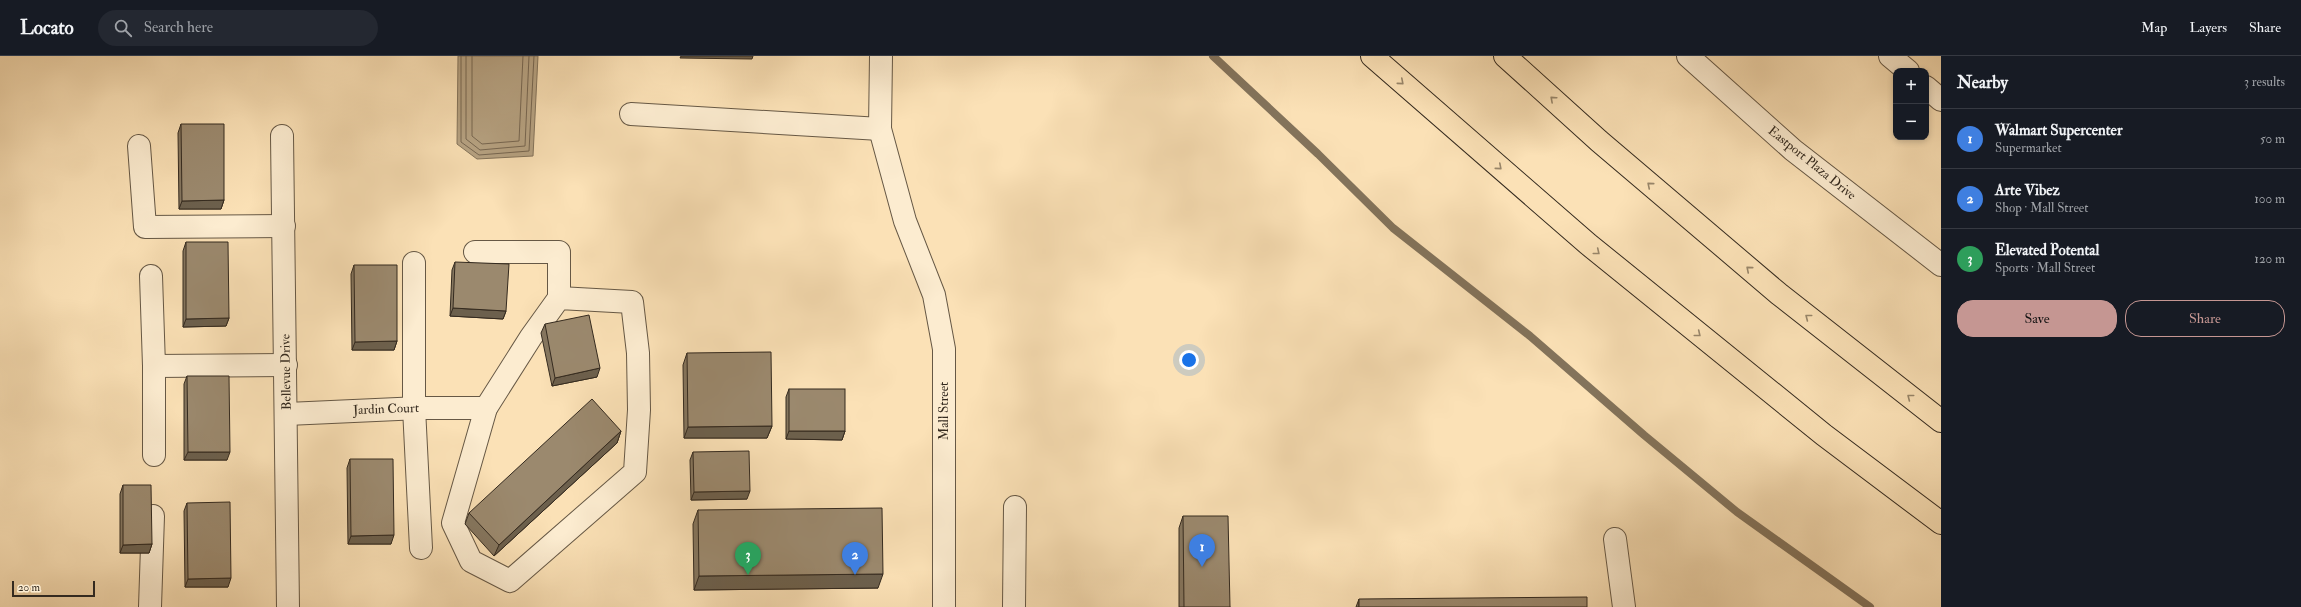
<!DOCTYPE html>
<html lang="en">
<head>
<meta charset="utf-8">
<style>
	:root { --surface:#171b24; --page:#242831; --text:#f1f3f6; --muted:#9ea1a6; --line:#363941; --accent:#c59692 }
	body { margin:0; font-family:"IM FELL Double Pica",serif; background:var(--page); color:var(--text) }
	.controls { position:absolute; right:12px; top:12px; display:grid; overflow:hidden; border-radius:8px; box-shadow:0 2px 6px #0003 }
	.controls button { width:36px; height:36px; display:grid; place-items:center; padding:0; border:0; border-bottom:1px solid var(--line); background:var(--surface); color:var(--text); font:20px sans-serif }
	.scale { position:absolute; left:12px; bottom:10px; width:83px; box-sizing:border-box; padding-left:4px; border:2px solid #342a1f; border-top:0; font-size:11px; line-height:14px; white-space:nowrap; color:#342a1f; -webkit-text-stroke:3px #fcecd0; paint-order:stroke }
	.you { position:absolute; left:1189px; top:304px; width:14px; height:14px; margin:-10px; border:3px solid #fff; border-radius:50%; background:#1a73e8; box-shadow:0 0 0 6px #1a73e833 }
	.badge { display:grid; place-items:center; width:26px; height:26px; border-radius:50%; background:var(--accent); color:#fff; font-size:13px; font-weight:700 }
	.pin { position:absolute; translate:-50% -33px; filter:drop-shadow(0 1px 2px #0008) }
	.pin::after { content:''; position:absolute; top:21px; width:14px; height:12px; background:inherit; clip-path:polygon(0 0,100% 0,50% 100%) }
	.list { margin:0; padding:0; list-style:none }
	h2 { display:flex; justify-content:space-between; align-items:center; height:52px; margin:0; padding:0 16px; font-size:17px }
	h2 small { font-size:13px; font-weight:400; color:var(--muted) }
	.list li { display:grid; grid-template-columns:26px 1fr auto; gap:12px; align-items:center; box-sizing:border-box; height:60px; padding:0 16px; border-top:1px solid var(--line) }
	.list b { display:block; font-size:15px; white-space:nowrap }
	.list p { margin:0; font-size:13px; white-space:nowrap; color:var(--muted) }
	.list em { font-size:13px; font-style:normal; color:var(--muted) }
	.actions { display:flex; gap:8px; padding:12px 16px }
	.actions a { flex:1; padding:9px 0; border:1px solid var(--accent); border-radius:16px; text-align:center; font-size:14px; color:var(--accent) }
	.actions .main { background:var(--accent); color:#111 }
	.icon { flex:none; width:22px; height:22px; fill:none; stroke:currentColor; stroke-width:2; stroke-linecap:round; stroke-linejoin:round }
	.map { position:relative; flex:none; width:1941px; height:551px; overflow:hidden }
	header { display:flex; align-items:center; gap:24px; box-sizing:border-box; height:56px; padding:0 20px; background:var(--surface); border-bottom:1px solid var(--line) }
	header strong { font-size:19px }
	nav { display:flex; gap:22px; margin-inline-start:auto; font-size:14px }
	.search { width:280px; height:36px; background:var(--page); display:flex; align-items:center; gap:10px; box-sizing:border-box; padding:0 14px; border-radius:22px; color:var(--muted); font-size:15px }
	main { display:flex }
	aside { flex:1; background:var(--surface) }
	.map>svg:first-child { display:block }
	.water { fill:#b7a383; stroke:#83735b }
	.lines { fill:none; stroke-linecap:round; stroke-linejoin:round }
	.shore { stroke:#766651; stroke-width:1 }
	.stream { stroke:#83735b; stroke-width:8 }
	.minor-casing { stroke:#665845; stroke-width:24 }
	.highway-casing { stroke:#342a1f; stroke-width:24 }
	.minor { stroke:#fcecd0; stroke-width:22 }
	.highway { stroke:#fbe1b6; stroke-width:22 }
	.wall { fill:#85765f; stroke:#342a1f }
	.shaded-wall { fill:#6c604d; stroke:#342a1f }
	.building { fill:#9b896e; stroke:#342a1f }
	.oneway { stroke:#98866a }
	.labels { text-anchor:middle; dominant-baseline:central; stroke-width:3.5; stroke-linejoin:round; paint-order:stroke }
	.street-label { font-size:13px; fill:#342a1f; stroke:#fcecd0 }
</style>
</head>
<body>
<header>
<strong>Locato</strong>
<div class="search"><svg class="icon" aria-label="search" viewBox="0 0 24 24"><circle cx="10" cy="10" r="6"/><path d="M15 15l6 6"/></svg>Search here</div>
<nav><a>Map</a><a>Layers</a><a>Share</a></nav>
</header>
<main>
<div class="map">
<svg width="1941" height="551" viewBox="0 0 1941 551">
	<rect width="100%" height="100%" fill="#fbe1b6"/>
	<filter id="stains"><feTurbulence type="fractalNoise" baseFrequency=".005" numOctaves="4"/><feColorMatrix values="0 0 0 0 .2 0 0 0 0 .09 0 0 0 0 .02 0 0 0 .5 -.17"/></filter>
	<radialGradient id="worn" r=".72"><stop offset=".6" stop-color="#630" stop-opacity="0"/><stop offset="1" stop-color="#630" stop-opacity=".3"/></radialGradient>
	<!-- water -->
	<polygon class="water" points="458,0 538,0 533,100 477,103 457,88"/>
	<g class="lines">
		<!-- shore -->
		<g class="shore">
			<polyline points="461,0 461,86 479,99 529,95 534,0"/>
			<polyline points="466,0 466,83 480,94 525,90 529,0"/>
			<polyline points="472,0 472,80 482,88 519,85 523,0"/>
		</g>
		<!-- stream -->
		<polyline class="stream" points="1213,0 1318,98 1393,172 1530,280 1644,379 1737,456 1870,551"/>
		<defs>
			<g id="minor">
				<polyline points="881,0 880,73 905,165 934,239 944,293 944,551"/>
				<polyline points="1688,0 1793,94 1941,209"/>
				<polyline points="1890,0 1908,15"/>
				<polyline points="1926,31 1941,44"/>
				<polyline points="631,58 880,73"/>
				<polyline points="282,80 288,551"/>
				<polyline points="139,90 145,171 284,170"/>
				<polyline points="475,196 559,196 559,242"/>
				<polyline points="414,207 414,352 421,492"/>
				<polyline points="151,220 154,310 286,309"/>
				<polygon points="559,242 632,246 638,297 639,354 635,416 510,525 471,505 453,467 486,352 531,281"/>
				<polyline points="154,310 154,399"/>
				<polyline points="287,358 420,352 486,352"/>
				<polyline points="1615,483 1624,551"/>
				<polyline points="150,551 153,460"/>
				<polyline points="1014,551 1015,451"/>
			</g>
			<g id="highway">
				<polyline points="1372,0 1588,188 1824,379 1941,467"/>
				<polyline points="1505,0 1599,85 1779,238 1941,365"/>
			</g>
		</defs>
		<!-- minor casing -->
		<use href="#minor" class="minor-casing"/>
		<!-- highway casing -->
		<use href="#highway" class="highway-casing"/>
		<!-- minor -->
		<use href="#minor" class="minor"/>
		<!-- highway -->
		<use href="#highway" class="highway"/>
	</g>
	<!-- wall -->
	<g class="wall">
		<polygon points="181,68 224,144 221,153 179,153 178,77"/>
		<polygon points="186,186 229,262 226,270 183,271 183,195"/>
		<polygon points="455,206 506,255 503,263 450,260 452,214"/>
		<polygon points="354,209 397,285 394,294 352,294 351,218"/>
		<polygon points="545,268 597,321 552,330 541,277"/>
		<polygon points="687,297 772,370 767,382 684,382 683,309"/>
		<polygon points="187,320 227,404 184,404 184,328"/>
		<polygon points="789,333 845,375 842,384 786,383 786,341"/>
		<polygon points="621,375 617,387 494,500 465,468 469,457"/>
		<polygon points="693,396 747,443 691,444 690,404"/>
		<polygon points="350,403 391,488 348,488 347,412"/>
		<polygon points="123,429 152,488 149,497 120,497 120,438"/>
		<polygon points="187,447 228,531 185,531 184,455"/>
		<polygon points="698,454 878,532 694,534 693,468"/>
		<polygon points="1183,460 1230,551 1179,551 1179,472"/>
		<polygon points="1359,543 1359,551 1356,551"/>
	</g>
	<!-- shaded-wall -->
	<g class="shaded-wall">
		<polygon points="681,0 753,0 752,3 680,2"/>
		<polygon points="224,144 221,153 179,153 182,145"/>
		<polygon points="453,252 506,255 503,263 450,260"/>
		<polygon points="229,262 226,270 183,271 186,263"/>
		<polygon points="397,285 394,294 352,294 355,286"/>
		<polygon points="600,312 597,321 552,330 555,322"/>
		<polygon points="772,370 767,382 684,382 688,371"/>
		<polygon points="621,375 617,387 494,500 499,489"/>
		<polygon points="789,375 845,375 842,384 786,383"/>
		<polygon points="188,396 230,396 227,404 184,404"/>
		<polygon points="750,435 747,443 691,444 694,436"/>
		<polygon points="394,479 391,488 348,488 351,480"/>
		<polygon points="152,488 149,497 120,497 123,489"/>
		<polygon points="883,518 878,532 694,534 699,520"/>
		<polygon points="231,522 228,531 185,531 188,523"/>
	</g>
	<!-- building -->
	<g class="building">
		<polygon points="181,68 224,68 224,144 182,145"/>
		<polygon points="186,186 228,186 229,262 186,263"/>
		<polygon points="455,206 509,208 506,255 453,252"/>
		<polygon points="354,209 397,209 397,285 355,286"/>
		<polygon points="589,259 600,312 555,322 545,268"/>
		<polygon points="771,296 772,370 688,371 687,297"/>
		<polygon points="187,320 229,320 230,396 188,396"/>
		<rect x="789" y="333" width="56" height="42"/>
		<polygon points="592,343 621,375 499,489 469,457"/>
		<polygon points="749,395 750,435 694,436 693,396"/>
		<polygon points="350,403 393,403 394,479 351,480"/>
		<polygon points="123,429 151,429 152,488 123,489"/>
		<polygon points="230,446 231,522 188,523 187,447"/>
		<polygon points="882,452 883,518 699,520 698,454"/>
		<polygon points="1183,460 1228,460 1230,551 1184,551"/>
		<polygon points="1587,541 1587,551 1359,551 1359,543"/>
	</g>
	<!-- one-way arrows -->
	<defs><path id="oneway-chevron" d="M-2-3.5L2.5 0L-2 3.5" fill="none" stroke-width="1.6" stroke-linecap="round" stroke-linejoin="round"/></defs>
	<g class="oneway">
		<use href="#oneway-chevron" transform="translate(1401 26) rotate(41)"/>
		<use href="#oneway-chevron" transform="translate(1553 43) rotate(-138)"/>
		<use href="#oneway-chevron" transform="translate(1499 111) rotate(41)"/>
		<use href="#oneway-chevron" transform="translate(1650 129) rotate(-140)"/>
		<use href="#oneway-chevron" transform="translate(1597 196) rotate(39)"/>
		<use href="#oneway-chevron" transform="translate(1749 213) rotate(-140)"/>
		<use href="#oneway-chevron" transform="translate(1808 261) rotate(-142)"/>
		<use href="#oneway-chevron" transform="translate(1698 278) rotate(39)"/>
		<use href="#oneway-chevron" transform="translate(1910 341) rotate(-142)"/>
	</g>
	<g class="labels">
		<!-- street labels -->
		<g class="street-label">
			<text transform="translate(1812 107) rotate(39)">Eastport Plaza Drive</text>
			<text transform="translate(286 316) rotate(-91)">Bellevue Drive</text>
			<text transform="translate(386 353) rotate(-2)">Jardin Court</text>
			<text transform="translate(944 355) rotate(-90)">Mall Street</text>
		</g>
	</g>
	<rect width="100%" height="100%" filter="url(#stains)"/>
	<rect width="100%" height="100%" fill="url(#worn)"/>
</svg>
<div class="controls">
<button>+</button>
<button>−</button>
</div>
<div class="scale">20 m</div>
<div class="you"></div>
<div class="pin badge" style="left:1202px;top:511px;background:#3f7fe0">1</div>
<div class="pin badge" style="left:855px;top:519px;background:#3f7fe0">2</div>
<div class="pin badge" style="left:748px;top:519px;background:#2e9e5b">3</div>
</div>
<aside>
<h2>Nearby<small>3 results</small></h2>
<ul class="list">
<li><span class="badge" style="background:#3f7fe0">1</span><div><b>Walmart Supercenter</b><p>Supermarket</p></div><em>50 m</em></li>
<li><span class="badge" style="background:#3f7fe0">2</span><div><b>Arte Vibez</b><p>Shop · Mall Street</p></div><em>100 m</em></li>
<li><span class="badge" style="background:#2e9e5b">3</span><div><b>Elevated Potental</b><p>Sports · Mall Street</p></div><em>120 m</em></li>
</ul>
<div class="actions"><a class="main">Save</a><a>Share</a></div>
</aside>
</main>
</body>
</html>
